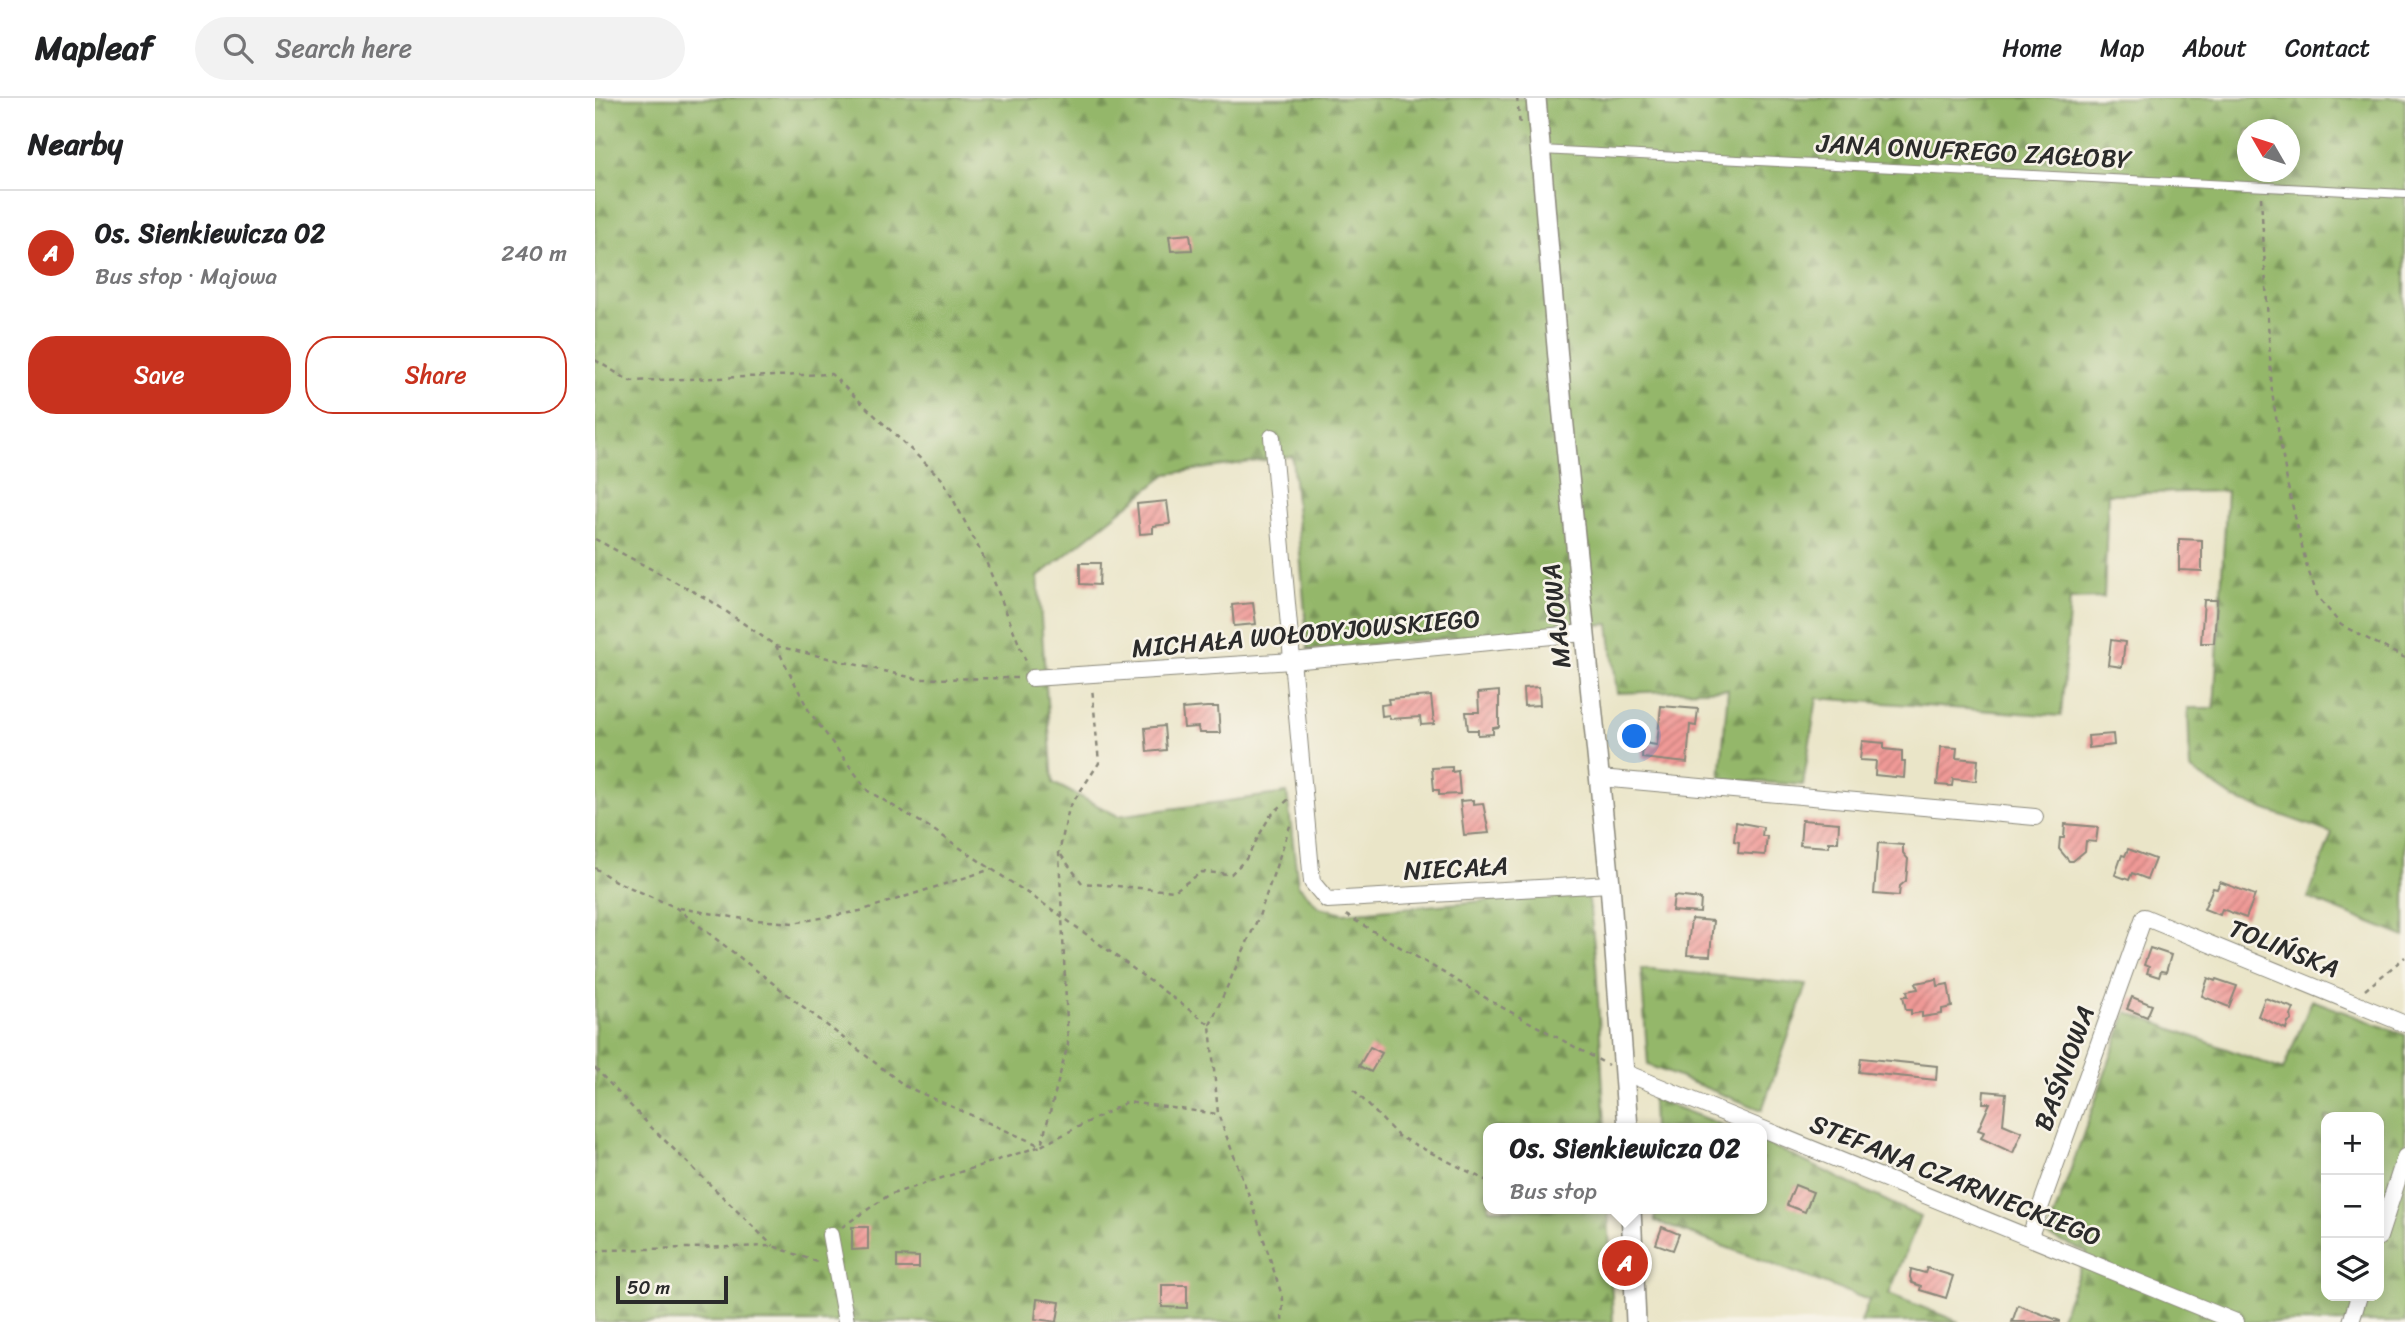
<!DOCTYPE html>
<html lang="en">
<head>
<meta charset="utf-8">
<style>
	:root { --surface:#fff; --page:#f2f2f2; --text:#202124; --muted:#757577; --line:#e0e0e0; --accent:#c8321e }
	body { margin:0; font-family:Sriracha,sans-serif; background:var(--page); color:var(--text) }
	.controls { position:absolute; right:21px; bottom:21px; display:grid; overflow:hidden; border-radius:14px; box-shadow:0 4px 18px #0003 }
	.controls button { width:63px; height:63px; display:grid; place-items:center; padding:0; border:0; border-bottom:2px solid var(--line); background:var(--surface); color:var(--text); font:35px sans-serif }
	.compass { position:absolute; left:1642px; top:21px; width:63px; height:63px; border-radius:50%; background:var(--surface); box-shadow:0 4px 18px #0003; rotate:309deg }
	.scale { position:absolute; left:21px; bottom:18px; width:112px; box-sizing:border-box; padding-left:7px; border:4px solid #2b2b2b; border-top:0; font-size:19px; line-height:24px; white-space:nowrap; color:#2b2b2b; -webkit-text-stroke:5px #f7f3e8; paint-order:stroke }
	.you { position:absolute; left:1040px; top:639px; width:24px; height:24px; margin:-18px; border:5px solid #fff; border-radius:50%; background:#1a73e8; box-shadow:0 0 0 10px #1a73e833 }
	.badge { display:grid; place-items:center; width:46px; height:46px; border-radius:50%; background:var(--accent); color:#fff; font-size:23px; font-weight:700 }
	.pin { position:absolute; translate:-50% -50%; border:4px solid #fff; box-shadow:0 2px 7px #0006 }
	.popup { position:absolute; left:888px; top:1025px; width:284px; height:91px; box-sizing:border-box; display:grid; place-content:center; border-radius:14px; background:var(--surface); filter:drop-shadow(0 2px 5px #0005); font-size:23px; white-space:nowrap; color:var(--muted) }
	.popup b { font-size:26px; color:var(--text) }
	.popup::after { content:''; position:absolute; left:50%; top:100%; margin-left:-14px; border:14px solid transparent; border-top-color:var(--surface) }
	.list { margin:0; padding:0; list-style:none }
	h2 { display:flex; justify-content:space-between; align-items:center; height:91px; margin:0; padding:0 28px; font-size:30px }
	h2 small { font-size:23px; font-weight:400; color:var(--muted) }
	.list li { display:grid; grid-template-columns:46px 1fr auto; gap:21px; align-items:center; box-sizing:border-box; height:126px; padding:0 28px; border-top:2px solid var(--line) }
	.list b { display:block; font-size:26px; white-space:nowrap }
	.list p { margin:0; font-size:23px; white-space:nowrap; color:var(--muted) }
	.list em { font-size:23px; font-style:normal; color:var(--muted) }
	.actions { display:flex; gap:14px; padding:21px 28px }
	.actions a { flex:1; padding:16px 0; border:2px solid var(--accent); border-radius:28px; text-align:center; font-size:24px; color:var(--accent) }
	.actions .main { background:var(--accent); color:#fff }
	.icon { flex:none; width:38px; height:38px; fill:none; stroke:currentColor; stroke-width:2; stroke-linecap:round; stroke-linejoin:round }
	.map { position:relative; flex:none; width:1810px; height:1224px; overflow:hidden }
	header { display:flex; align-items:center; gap:42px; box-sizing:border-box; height:98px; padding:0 35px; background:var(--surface); border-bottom:2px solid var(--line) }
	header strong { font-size:33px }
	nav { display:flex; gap:38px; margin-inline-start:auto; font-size:24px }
	.search { width:490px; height:63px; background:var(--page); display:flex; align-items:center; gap:18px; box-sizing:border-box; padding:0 24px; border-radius:38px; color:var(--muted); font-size:26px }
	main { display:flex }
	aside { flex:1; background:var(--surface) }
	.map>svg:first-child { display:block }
	.forest { fill:url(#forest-firs); stroke:#60714b; stroke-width:2; fill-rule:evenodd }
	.building { fill:url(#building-hatch) }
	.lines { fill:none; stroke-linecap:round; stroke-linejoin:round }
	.service-casing { stroke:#8a887a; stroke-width:10 }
	.minor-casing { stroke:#8a887a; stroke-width:18 }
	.tertiary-casing { stroke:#8a887a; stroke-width:22 }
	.path { stroke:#8a887a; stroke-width:2.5; stroke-dasharray:5 5; stroke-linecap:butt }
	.service { stroke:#fff; stroke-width:8 }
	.minor { stroke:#fff; stroke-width:16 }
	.tertiary { stroke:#fff; stroke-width:19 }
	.labels { text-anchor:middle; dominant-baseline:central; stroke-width:5; stroke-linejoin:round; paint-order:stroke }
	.street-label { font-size:26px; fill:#2b2b2b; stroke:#f7f3e8 }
</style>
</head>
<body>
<header>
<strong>Mapleaf</strong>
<div class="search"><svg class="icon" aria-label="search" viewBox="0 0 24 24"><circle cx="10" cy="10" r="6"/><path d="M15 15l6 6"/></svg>Search here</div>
<nav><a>Home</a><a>Map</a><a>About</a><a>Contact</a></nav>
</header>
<main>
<aside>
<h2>Nearby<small></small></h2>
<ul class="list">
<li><span class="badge">A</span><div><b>Os. Sienkiewicza 02</b><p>Bus stop · Majowa</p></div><em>240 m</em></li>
</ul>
<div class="actions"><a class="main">Save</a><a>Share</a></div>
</aside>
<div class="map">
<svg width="1810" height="1224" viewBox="0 0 1810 1224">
	<defs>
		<pattern id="forest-firs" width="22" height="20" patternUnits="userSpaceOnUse" patternTransform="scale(1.75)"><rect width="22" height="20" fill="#94b76b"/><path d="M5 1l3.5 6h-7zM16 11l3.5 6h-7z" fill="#799558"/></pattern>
		<pattern id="building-hatch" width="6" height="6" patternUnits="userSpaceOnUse" patternTransform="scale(1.75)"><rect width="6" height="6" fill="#f09a97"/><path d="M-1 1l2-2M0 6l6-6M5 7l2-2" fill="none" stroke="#c37e7b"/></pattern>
	</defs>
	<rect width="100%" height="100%" fill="#f7f3e8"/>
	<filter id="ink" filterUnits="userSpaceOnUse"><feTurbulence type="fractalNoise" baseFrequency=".0143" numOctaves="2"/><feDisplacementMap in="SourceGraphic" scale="14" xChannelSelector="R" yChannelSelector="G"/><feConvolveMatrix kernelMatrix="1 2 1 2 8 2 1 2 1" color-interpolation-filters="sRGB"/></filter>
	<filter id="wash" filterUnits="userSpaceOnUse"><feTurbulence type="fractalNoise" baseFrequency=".00686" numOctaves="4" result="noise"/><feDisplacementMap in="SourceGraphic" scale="28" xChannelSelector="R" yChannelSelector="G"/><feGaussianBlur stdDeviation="1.57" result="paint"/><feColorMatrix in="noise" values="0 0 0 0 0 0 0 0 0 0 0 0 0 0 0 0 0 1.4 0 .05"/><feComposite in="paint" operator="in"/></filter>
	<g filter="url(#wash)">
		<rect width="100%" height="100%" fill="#eae5c8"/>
		<!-- forest -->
		<g class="forest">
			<path d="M0 0H1810V839L1713 800 1737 735 1640 701 1595 671 1593 610H1619L1632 393 1513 396 1509 500 1475 501 1466 618 1222 600 1208 687 1125 681 1133 591 1022 595 1014 526 713 552 697 358 572 376 443 479 458 685 523 718 692 695 703 787 724 809 749 815 993 794 1001 864 1010 1030H894V1111H1013L1018 1224H0ZM1652 32H1694V74H1652Z"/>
			<polygon points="1046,870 1212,887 1167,1012 1053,967"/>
			<path d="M1717 902 1810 937V1224H1464L1492 1154 1452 1138 1532 914 1688 972ZM1731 1019H1784V1198H1731Z"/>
			<polygon points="1057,1000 1135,1030 1058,1030"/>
			<polygon points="1167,1043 1325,1119 1294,1196 1364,1224 1266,1224 1274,1202 1060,1123 1060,1111 1166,1111"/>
		</g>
		<g id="blocks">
			<!-- building -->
			<g class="building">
				<polygon points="595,136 597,152 576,153 574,138"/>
				<polygon points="572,403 575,426 558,428 558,435 545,436 542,406"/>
				<polygon points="1584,441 1607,442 1607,473 1584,472"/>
				<polygon points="485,465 505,465 504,487 485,486"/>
				<polygon points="1609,502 1622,502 1619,545 1606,545"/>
				<polygon points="658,505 661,526 639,528 637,507"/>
				<polygon points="1516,542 1530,544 1527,569 1513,567"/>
				<polygon points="944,589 945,607 929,608 928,590"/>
				<polygon points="904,593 904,629 898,630 898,636 883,637 883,632 873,632 871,614 884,614 883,595"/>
				<polygon points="836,598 839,626 826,627 825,619 795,621 794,617 787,618 786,607 794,606 793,601"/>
				<polygon points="1066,608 1103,611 1101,628 1095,627 1092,665 1047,660 1048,645 1062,647"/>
				<polygon points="612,609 623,609 625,635 604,635 603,629 589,630 587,611"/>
				<polygon points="569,628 571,652 552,654 550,630"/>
				<polygon points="1518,636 1519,647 1494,650 1493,638"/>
				<polygon points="1267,643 1289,645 1289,651 1307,653 1307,664 1310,664 1309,680 1280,677 1281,663 1265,662"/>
				<polygon points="1346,649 1362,650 1361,660 1383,662 1381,683 1358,681 1357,688 1342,687"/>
				<polygon points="857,669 857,674 863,673 865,696 844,697 844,692 839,692 837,670"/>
				<polygon points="878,702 878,706 888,705 894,735 869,737 865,703"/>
				<polygon points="1207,722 1244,725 1243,744 1234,744 1234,749 1205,747"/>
				<polygon points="1141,724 1168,729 1167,738 1172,738 1170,757 1143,755 1144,744 1139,743"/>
				<polygon points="1470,726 1503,729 1501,744 1491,743 1490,753 1478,763 1474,763 1464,751 1465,740 1469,740"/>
				<polygon points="1283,745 1308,747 1308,755 1313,761 1311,783 1305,788 1304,798 1279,796"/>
				<polygon points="1533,751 1560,761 1552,781 1537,775 1534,782 1520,777 1527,757 1530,758"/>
				<polygon points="1625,784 1660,797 1651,820 1627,811 1625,817 1609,811 1618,790 1622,791"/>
				<polygon points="1079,798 1106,801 1105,815 1077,813"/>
				<polygon points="1096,821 1118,823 1115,858 1092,857"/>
				<polygon points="1555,850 1576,857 1571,874 1566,873 1564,879 1552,875 1554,869 1549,867"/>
				<polygon points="1613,880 1620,883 1621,881 1642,888 1634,909 1607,898"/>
				<polygon points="1342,881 1343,888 1353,886 1357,909 1347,911 1347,916 1327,919 1327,914 1316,916 1316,912 1311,912 1308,898 1313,898 1312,893 1323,891 1321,885"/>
				<polygon points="1537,899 1557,907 1552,919 1532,911"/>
				<polygon points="1670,900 1699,910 1696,917 1697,922 1693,924 1691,931 1663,918"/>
				<polygon points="775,949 787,955 776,974 764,968"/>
				<polygon points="1266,960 1342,968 1341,982 1264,974"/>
				<polygon points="1389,993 1411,995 1408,1026 1427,1034 1418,1055 1386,1040 1389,1034 1383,1032 1395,1005 1388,1005"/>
				<polygon points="1200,1087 1218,1094 1210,1114 1192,1107"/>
				<polygon points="257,1129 273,1129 273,1151 257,1152"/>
				<polygon points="1067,1129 1084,1136 1078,1152 1061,1146"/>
				<polygon points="302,1158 324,1159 324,1170 302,1170"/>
				<polygon points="1332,1170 1358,1178 1351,1200 1325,1192 1326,1188 1317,1185 1315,1179 1316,1171 1330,1175"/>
				<polygon points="567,1187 592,1187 592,1210 567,1209"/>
				<polygon points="442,1201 465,1204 462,1224 440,1221"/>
				<polygon points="1423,1207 1465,1223 1465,1224 1417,1224"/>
			</g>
		</g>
	</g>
	<g filter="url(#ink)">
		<use href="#blocks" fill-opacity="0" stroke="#8a887a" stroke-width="2"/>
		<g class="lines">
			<defs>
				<polyline id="service" points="946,52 1810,96"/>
				<g id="minor">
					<polyline points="677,339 717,784 732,802 1015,786"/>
					<polyline points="437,580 697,563 989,535"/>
					<polyline points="1005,680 1440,719"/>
					<polyline points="1031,975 1641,1224"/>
					<polyline points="235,1137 251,1224"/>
					<polyline points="1435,1138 1549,819 1810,926"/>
					<polyline points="1784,1139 1810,1059"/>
					<polyline points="1756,1224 1764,1198"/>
				</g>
				<g id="tertiary">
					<polyline points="941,0 967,308 1015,786 1033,1030"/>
					<polyline points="1036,1111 1041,1224"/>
				</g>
			</defs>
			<!-- service casing -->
			<use href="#service" class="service-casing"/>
			<!-- minor casing -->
			<use href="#minor" class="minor-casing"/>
			<!-- tertiary casing -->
			<use href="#tertiary" class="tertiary-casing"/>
			<!-- path -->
			<g class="path">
				<polyline points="922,0 925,28"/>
				<polyline points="1666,99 1677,295 1693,389 1712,469 1723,499 1746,527 1810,560"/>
				<polyline points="0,262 35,283 236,276 348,382 392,466 432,566"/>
				<polyline points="0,441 116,503 181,548 214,613 273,693 334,729 465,817 615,927 623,1016 658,1108 688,1201 687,1224"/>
				<polyline points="181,548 323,581 422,580"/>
				<polyline points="466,757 487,785 579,793 607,774 636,776 651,761 675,718 695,700"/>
				<polyline points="0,770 20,783 80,809 310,988 446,1048 532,1004 623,1016"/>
				<polyline points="84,810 149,821 198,825 265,813 397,771"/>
				<polyline points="751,817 901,906 1013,967"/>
				<polyline points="1770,892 1810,859"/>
				<polyline points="615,927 664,818 696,725"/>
				<polyline points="0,970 55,1028 178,1148"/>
				<polyline points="759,992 803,1038 890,1082 894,1082"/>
				<polyline points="247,1129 294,1097 446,1048 473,946 464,755 474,710 504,665 497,589"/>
				<polyline points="0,1154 10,1152 178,1148 225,1165"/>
			</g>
			<!-- service -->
			<use href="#service" class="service"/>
			<!-- minor -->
			<use href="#minor" class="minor"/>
			<!-- tertiary -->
			<use href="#tertiary" class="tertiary"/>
		</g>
	</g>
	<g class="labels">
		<!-- street labels -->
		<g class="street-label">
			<text transform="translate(1379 53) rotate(3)">JANA ONUFREGO ZAGŁOBY</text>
			<text transform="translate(961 518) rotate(-96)">MAJOWA</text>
			<text transform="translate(711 535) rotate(-5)">MICHAŁA WOŁODYJOWSKIEGO</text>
			<text transform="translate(861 770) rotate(-3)">NIECAŁA</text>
			<text transform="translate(1689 850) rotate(22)">TOLIŃSKA</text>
			<text transform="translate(1469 970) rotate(-70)">BAŚNIOWA</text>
			<text transform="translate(1361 1082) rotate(22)">STEFANA CZARNIECKIEGO</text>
		</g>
	</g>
</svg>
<div class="controls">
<button>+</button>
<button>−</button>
<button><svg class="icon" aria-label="layers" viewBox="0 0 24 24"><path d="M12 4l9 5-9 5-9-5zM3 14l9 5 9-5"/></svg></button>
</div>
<svg class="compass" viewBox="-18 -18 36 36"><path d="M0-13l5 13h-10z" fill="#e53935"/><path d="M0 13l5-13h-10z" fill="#757577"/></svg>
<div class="scale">50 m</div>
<div class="you"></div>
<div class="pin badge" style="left:1030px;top:1165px">A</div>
<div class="popup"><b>Os. Sienkiewicza 02</b>Bus stop</div>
</div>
</main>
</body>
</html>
